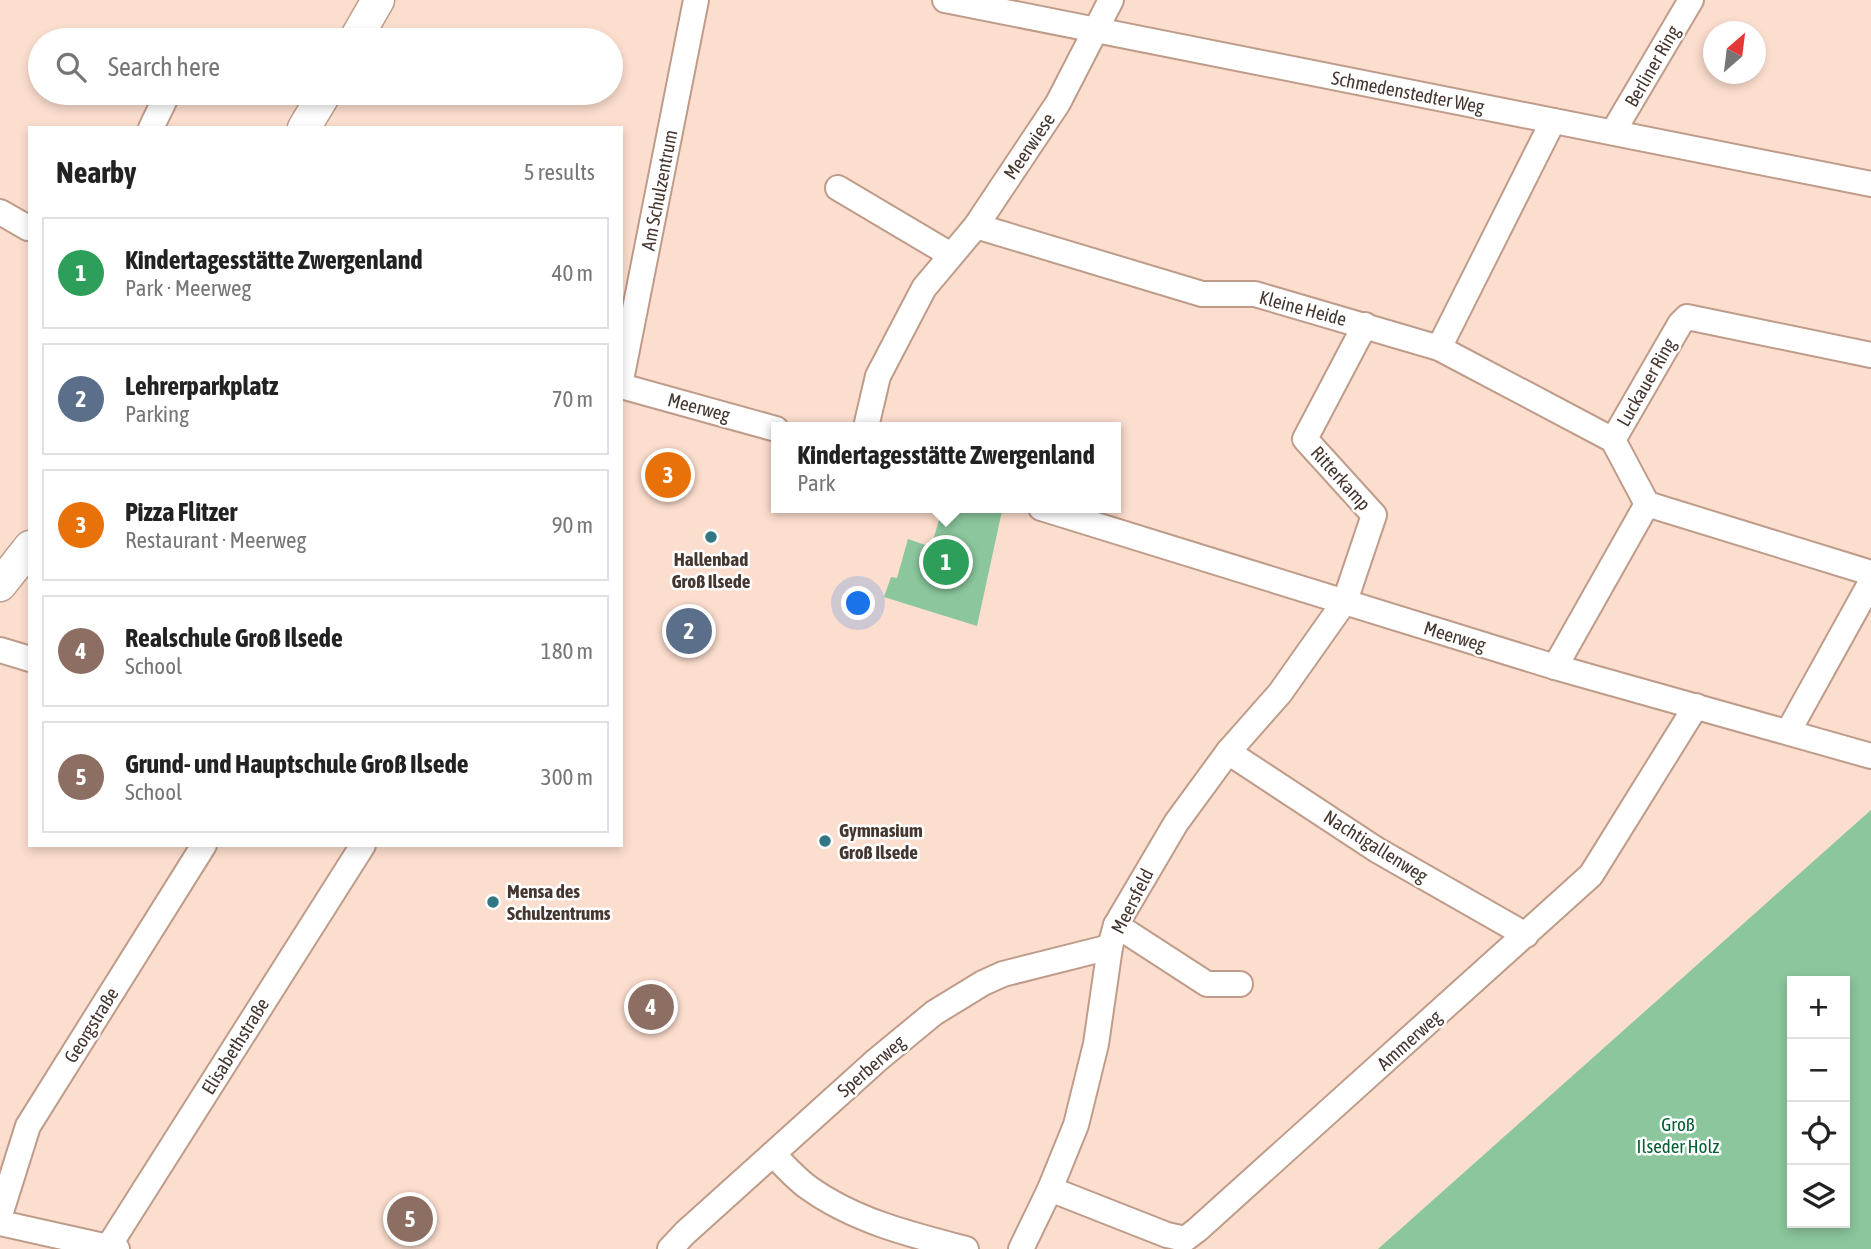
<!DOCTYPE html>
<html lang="en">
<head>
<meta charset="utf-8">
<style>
	:root { --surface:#fff; --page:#f6f6f6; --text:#222; --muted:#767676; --line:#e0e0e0; --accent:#ea580c }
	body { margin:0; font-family:"Asap Condensed",sans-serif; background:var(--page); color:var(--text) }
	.controls { position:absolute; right:21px; bottom:21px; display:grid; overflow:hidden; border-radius:0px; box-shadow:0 4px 10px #0003 }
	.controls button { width:63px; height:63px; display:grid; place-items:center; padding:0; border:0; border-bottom:2px solid var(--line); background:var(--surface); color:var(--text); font:35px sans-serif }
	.compass { position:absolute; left:1703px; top:21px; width:63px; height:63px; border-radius:50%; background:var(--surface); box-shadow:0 4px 10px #0003; rotate:28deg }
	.you { position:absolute; left:859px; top:604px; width:24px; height:24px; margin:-18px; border:5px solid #fff; border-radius:50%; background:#1a73e8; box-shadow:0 0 0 10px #1a73e833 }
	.badge { display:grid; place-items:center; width:46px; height:46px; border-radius:50%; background:var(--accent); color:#fff; font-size:23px; font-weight:700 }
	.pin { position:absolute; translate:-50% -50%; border:4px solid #fff; box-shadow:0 2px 7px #0006 }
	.popup { position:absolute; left:771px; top:422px; width:350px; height:91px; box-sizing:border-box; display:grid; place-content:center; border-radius:0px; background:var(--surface); filter:drop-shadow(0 2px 5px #0005); font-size:23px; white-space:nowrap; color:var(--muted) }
	.popup b { font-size:26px; color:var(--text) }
	.popup::after { content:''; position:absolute; left:50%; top:100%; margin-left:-14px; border:14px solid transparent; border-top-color:var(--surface) }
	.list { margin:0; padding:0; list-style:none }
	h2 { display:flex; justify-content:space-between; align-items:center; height:91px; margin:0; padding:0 28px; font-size:30px }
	h2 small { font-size:23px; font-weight:400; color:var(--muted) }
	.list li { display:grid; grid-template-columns:46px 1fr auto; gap:21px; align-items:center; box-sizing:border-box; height:112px; margin:0 14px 14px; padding:0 14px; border:2px solid var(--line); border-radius:0px }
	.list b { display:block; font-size:26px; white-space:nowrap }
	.list p { margin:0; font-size:23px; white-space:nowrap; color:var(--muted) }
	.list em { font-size:23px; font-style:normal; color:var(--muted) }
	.icon { flex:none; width:38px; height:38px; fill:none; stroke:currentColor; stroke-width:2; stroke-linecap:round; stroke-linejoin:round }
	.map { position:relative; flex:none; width:1871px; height:1249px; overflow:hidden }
	.search { position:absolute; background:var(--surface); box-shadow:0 4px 10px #0003; left:28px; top:28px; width:595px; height:77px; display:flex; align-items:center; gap:18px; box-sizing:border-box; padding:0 24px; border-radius:38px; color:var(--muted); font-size:26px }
	.panel { position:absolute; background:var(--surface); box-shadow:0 4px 10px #0003; left:28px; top:126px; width:595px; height:721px; border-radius:0px }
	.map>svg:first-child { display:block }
	.green { fill:#8bc69d; fill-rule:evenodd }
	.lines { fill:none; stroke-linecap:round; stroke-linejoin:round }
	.minor-casing { stroke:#bf9c8a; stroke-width:28 }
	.major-casing { stroke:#bf9c8a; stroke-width:35 }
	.minor { stroke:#fff; stroke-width:24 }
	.major { stroke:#fff; stroke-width:32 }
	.poi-dot { fill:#307683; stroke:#fff; stroke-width:2.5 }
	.labels { text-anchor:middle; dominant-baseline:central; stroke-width:5; stroke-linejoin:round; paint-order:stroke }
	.street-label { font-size:19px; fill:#45362f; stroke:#fff }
	.poi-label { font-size:19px; font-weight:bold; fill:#45362f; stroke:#fff; text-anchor:start }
	.park-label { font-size:19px; fill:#046033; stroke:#fff }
</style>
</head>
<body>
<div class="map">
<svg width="1871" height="1249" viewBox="0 0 1871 1249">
	<rect width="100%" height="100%" fill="#fcdece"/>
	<!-- green -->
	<g class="green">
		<polygon points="946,508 991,508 1002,511 977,626 884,597 891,577 897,578 908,539 931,547 940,517"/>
		<path d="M1871 810V1249H1378ZM1792 981H1845V1223H1792Z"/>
	</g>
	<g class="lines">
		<defs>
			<g id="minor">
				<polyline points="945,0 1871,184"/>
				<polyline points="151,128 168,93"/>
				<polyline points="1613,132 1691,0"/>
				<polyline points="838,188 951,255"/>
				<polyline points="0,212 28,228"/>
				<polyline points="976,226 1202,294 1255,294 1439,348 1613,440"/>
				<polyline points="1439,348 1553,121"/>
				<polyline points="1871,355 1687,317 1680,324 1613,440 1647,504 1871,573"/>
				<polyline points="621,380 696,0"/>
				<polyline points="621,386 776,429"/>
				<polyline points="866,427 878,376 924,288 976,226 1058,103 1111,0"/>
				<polyline points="1041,508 1555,667 1871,756"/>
				<polyline points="0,650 30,659"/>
				<polyline points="1555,667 1647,504"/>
				<polyline points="1788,732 1871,582"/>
				<polyline points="1228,752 1377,850 1526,935"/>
				<polyline points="1116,925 1207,984 1240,984"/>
				<path d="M773 1154C784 1165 796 1179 809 1188 855 1221 912 1235 966 1249"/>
				<polyline points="1050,1189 1167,1235 1185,1239 1197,1230 1591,875 1696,706"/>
				<polyline points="0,1215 28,1126 204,845"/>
				<polyline points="0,1223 117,1249"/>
				<polyline points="107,1249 363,845"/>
				<polyline points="670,1249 685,1233 877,1060 934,1013 983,983 1003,974 1110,947"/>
				<polyline points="1021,1249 1050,1189 1076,1125 1096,1044 1110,947 1116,925 1176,823 1228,752 1280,693 1345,601 1374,515 1305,439 1365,325"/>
			</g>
			<g id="major">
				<polyline points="355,40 378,0"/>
				<polyline points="304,128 325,93"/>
				<polyline points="0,585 30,547"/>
			</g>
		</defs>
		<!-- minor casing -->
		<use href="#minor" class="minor-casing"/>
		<!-- major casing -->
		<use href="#major" class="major-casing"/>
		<!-- minor -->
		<use href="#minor" class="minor"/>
		<!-- major -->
		<use href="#major" class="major"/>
	</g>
	<!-- markers -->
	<g class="poi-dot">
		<circle cx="711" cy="537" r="7"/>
		<circle cx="825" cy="841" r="7"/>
		<circle cx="493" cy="902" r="7"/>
	</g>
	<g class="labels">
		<!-- street labels -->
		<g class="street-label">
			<text transform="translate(1652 66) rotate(-60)">Berliner Ring</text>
			<text transform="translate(1408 92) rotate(11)">Schmedenstedter Weg</text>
			<text transform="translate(1029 146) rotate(-56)">Meerwiese</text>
			<text transform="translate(659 190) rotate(-79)">Am Schulzentrum</text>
			<text transform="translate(1303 308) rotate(15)">Kleine Heide</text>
			<text transform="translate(1646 382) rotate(-60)">Luckauer Ring</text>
			<text transform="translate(699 407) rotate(15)">Meerweg</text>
			<text transform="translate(1341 478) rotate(48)">Ritterkamp</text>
			<text transform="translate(1455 636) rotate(17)">Meerweg</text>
			<text transform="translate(1376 846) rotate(32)">Nachtigallenweg</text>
			<text transform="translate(1132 901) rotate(-63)">Meersfeld</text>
			<text transform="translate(91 1025) rotate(-58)">Georgstraße</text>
			<text transform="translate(1409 1040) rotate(-42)">Ammerweg</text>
			<text transform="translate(235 1046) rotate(-58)">Elisabethstraße</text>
			<text transform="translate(871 1066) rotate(-41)">Sperberweg</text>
		</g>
		<!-- poi labels -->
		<g class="poi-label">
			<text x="711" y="559" text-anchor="middle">Hallenbad<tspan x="711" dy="22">Groß Ilsede</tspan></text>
			<text x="839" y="830">Gymnasium<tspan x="839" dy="22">Groß Ilsede</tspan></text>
			<text x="507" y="891">Mensa des<tspan x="507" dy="22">Schulzentrums</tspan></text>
		</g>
		<!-- park labels -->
		<g class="park-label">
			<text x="1678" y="1124">Groß<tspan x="1678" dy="22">Ilseder Holz</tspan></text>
		</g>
	</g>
</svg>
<div class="controls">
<button>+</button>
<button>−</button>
<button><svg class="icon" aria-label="locate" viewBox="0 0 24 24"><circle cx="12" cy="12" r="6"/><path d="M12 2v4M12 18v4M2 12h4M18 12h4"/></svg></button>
<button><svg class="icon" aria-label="layers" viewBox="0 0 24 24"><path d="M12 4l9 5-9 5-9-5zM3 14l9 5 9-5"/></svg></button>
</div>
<svg class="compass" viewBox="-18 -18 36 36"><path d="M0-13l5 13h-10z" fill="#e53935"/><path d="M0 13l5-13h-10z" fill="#767676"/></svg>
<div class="you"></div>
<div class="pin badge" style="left:946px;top:562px;background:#2e9e5b">1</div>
<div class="popup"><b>Kindertagesstätte Zwergenland</b>Park</div>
<div class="pin badge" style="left:689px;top:631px;background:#5c6f8a">2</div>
<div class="pin badge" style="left:668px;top:475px;background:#e8710a">3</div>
<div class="pin badge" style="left:651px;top:1007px;background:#8d6e63">4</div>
<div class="pin badge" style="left:410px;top:1219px;background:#8d6e63">5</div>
<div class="search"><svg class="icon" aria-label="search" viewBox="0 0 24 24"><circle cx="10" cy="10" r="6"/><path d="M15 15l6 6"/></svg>Search here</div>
<section class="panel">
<h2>Nearby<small>5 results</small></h2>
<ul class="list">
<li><span class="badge" style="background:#2e9e5b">1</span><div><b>Kindertagesstätte Zwergenland</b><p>Park · Meerweg</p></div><em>40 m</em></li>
<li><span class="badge" style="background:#5c6f8a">2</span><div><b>Lehrerparkplatz</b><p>Parking</p></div><em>70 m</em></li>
<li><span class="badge" style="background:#e8710a">3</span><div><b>Pizza Flitzer</b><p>Restaurant · Meerweg</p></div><em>90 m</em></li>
<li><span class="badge" style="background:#8d6e63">4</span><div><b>Realschule Groß Ilsede</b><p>School</p></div><em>180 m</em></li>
<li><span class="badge" style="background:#8d6e63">5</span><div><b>Grund- und Hauptschule Groß Ilsede</b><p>School</p></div><em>300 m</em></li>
</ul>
</section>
</div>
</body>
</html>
